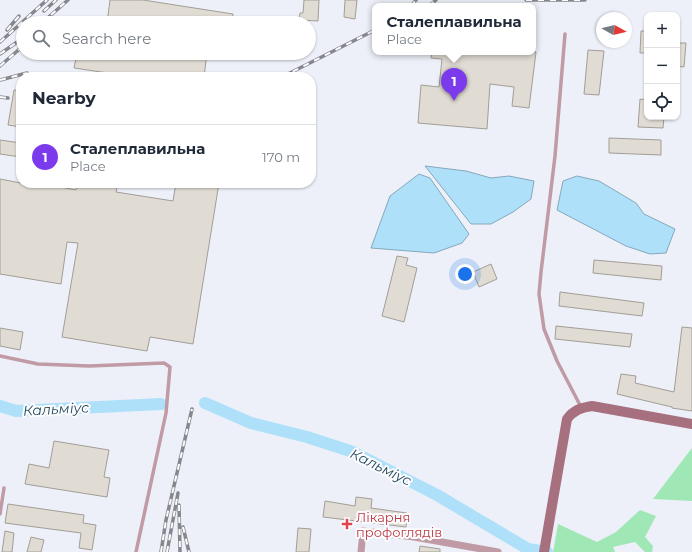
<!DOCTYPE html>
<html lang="en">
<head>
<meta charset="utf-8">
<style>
	:root { --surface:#fff; --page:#f6f6f7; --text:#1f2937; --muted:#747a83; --line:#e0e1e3; --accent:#7c3aed }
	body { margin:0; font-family:Montserrat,sans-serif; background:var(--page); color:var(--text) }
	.controls { position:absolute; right:12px; top:12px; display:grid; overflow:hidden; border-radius:8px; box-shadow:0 1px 3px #0004 }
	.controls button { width:36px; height:36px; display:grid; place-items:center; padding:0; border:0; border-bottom:1px solid var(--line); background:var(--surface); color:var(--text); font:20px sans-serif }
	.compass { position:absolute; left:596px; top:12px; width:36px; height:36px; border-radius:50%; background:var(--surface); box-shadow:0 1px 3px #0004; rotate:98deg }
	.you { position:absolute; left:465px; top:274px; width:14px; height:14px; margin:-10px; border:3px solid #fff; border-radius:50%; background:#1a73e8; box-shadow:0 0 0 6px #1a73e833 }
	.badge { display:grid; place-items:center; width:26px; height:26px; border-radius:50%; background:var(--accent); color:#fff; font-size:13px; font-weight:700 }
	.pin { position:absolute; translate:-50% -33px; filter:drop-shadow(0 1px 2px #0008) }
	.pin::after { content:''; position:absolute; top:21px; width:14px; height:12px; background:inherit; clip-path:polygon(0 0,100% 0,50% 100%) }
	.popup { position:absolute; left:372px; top:3px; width:164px; height:52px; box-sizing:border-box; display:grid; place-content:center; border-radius:8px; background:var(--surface); filter:drop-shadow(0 1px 3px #0005); font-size:13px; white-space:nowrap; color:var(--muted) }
	.popup b { font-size:15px; color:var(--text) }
	.popup::after { content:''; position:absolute; left:50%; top:100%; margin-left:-8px; border:8px solid transparent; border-top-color:var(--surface) }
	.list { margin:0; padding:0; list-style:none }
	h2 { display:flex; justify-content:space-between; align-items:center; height:52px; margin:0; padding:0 16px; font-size:17px }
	h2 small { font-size:13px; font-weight:400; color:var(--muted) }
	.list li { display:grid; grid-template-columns:26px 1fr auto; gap:12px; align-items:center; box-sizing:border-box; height:64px; padding:0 16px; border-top:1px solid var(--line) }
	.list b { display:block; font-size:15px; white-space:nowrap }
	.list p { margin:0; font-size:13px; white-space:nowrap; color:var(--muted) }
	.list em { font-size:13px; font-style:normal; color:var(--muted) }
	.icon { flex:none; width:22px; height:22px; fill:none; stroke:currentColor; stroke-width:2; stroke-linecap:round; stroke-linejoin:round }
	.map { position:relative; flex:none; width:692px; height:552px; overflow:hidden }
	.search { position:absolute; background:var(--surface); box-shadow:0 1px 3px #0004; left:16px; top:16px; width:300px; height:44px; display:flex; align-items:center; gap:10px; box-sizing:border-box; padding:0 14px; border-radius:22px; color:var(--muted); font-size:15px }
	.panel { position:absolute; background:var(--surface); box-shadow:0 1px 3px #0004; left:16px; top:72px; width:300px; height:116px; border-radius:16px }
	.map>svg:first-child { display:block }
	.green { fill:#a0e7b6 }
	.water { fill:#aee0fa; stroke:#85a8bb }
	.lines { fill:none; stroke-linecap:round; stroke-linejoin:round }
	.river { stroke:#aee0fa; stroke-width:12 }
	.building { fill:#e0dbd3; stroke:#a29e97 }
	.lane { stroke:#c09aa4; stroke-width:3.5 }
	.street { stroke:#c09aa4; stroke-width:7 }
	.secondary { stroke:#a6707f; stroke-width:10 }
	.rail-casing { stroke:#85878d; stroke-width:3.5 }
	.rail { stroke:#fdfdff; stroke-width:2; stroke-dasharray:6; stroke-linecap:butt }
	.health-dot { fill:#e0444e; stroke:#fdfdff; stroke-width:1.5 }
	.labels { text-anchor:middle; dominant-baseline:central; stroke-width:4; stroke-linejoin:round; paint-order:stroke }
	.health-label { font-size:13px; fill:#be3a42; stroke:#fdfdff; text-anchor:start }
	.water-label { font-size:14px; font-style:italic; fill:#244a5d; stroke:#fdfdff }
</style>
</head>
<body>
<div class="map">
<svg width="692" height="552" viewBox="0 0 692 552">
	<rect width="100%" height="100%" fill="#edf0f8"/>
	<!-- green -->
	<g class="green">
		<polygon points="692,448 692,501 653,499"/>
		<polygon points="640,510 656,516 645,537 653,546 652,552 645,552 635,542 613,547 615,552 553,552 558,524 597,542 616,532"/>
	</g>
	<!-- water -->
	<g class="water">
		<polygon points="425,166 466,171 491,178 509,176 534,181 531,199 513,212 491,224 471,224"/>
		<polygon points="419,174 430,178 469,234 462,243 434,253 371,248 390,196"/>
		<polygon points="577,176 599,181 636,203 644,214 675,229 666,253 650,254 626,246 557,210 563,181"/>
	</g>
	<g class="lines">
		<!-- river -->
		<g class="river">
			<polyline points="205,403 251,423 307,437 353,452 437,495 528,549 547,552"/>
			<polyline points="0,406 16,411 161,404"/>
		</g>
	</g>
	<!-- building -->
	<g class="building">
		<polygon points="110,0 143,0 233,14 232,23 107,23"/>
		<polygon points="304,0 319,0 318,21 299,20 300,13 303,13"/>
		<polygon points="345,0 357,0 355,19 344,17"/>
		<polygon points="641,31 647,31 647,53 640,53"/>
		<polygon points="677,43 686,43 684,67 677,66"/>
		<polygon points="588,50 604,51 599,95 584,94"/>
		<polygon points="432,52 495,52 509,54 509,52 536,52 529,108 512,106 514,87 490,84 487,129 418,123 421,85 439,87 442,59 431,58"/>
		<polygon points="77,53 207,53 204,77 135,77 74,68"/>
		<polygon points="14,90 21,91 21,127 8,125"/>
		<polygon points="640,99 647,100 647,117 664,117 663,128 638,127"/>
		<polygon points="609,138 661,140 661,155 609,153"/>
		<polygon points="0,140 21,143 21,157 0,154"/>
		<polygon points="0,179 21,183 56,183 56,186 76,190 79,183 118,183 116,192 173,201 176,183 219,183 193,344 150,337 147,351 62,337 78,243 67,242 61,284 0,274"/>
		<polygon points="397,256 408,258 406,265 417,268 404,322 382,316"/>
		<polygon points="594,260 662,266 661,280 593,273"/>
		<polygon points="491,264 497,279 479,287 473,272"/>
		<polygon points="560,292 644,303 642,316 559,306"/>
		<polygon points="556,326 632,334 630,347 555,339"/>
		<polygon points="682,327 692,328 692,411 672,408 672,407 617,394 621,374 636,376 635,383 674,392"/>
		<polygon points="0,328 23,332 20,350 0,346"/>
		<polygon points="54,441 109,450 104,477 110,478 107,497 25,484 29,464 49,468"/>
		<polygon points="356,497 372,499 371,508 407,513 406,527 323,517 325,501 355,506"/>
		<polygon points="8,504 84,515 83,523 96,525 92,550 79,548 81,533 5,523"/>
		<polygon points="298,528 311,529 309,552 296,552"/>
		<polygon points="5,531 14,533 12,552 2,552"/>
		<polygon points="31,537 44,540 41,552 27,552"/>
		<polygon points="420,546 440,549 440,552 419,552"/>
	</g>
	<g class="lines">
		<!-- lane -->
		<g class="lane">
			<polyline points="565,34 555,156 541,272 539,294 544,329 557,361 581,407"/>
			<polyline points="0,356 38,364 89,366 164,363 170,367 166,413 136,552"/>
			<polyline points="0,514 4,488"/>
		</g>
		<!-- street -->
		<polyline class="street" points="361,552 363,531 414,537 498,552"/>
		<!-- secondary -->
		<path class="secondary" d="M544 552 567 419C574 410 580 408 592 406L692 424"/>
		<defs>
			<g id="rail">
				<polyline points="526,0 585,0"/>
				<polyline points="411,6 416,0"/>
				<polyline points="429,6 436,0"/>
				<polyline points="44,11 56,0"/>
				<polyline points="42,23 68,0"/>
				<polyline points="64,23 82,18 104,19"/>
				<polyline points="7,30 19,16"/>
				<polyline points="0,42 47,0"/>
				<polyline points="0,54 23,38"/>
				<polyline points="0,66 23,46"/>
				<polyline points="282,77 375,30"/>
				<polyline points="0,80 27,73"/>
				<polyline points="0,97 8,98"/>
				<polyline points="179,505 180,552"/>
				<polyline points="183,527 189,552"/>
				<polyline points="161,552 166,520 192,409"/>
				<polyline points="167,552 178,493"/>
			</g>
		</defs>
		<!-- rail casing -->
		<use href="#rail" class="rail-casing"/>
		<!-- rail -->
		<use href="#rail" class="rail"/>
	</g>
	<!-- markers -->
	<path class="health-dot" d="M345 518h4v4h4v4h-4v4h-4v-4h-4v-4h4z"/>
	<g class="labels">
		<!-- health labels -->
		<g class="health-label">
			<text x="356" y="517">Лікарня<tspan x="356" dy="15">профоглядів</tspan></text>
		</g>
		<!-- water labels -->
		<g class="water-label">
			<text transform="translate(56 409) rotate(-3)">Кальміус</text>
			<text transform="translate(381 467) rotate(26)">Кальміус</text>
		</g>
	</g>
</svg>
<div class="controls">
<button>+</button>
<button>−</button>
<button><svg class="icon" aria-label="locate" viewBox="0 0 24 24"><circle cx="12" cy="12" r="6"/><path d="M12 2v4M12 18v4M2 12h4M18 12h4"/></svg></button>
</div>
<svg class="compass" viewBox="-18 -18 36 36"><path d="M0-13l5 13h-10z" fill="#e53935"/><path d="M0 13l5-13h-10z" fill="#747a83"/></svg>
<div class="you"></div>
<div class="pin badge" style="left:454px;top:101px">1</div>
<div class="popup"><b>Сталеплавильна</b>Place</div>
<div class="search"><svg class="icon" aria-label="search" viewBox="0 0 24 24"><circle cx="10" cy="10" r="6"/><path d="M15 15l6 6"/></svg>Search here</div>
<section class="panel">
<h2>Nearby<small></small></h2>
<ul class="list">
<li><span class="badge">1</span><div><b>Сталеплавильна</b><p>Place</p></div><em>170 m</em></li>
</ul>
</section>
</div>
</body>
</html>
